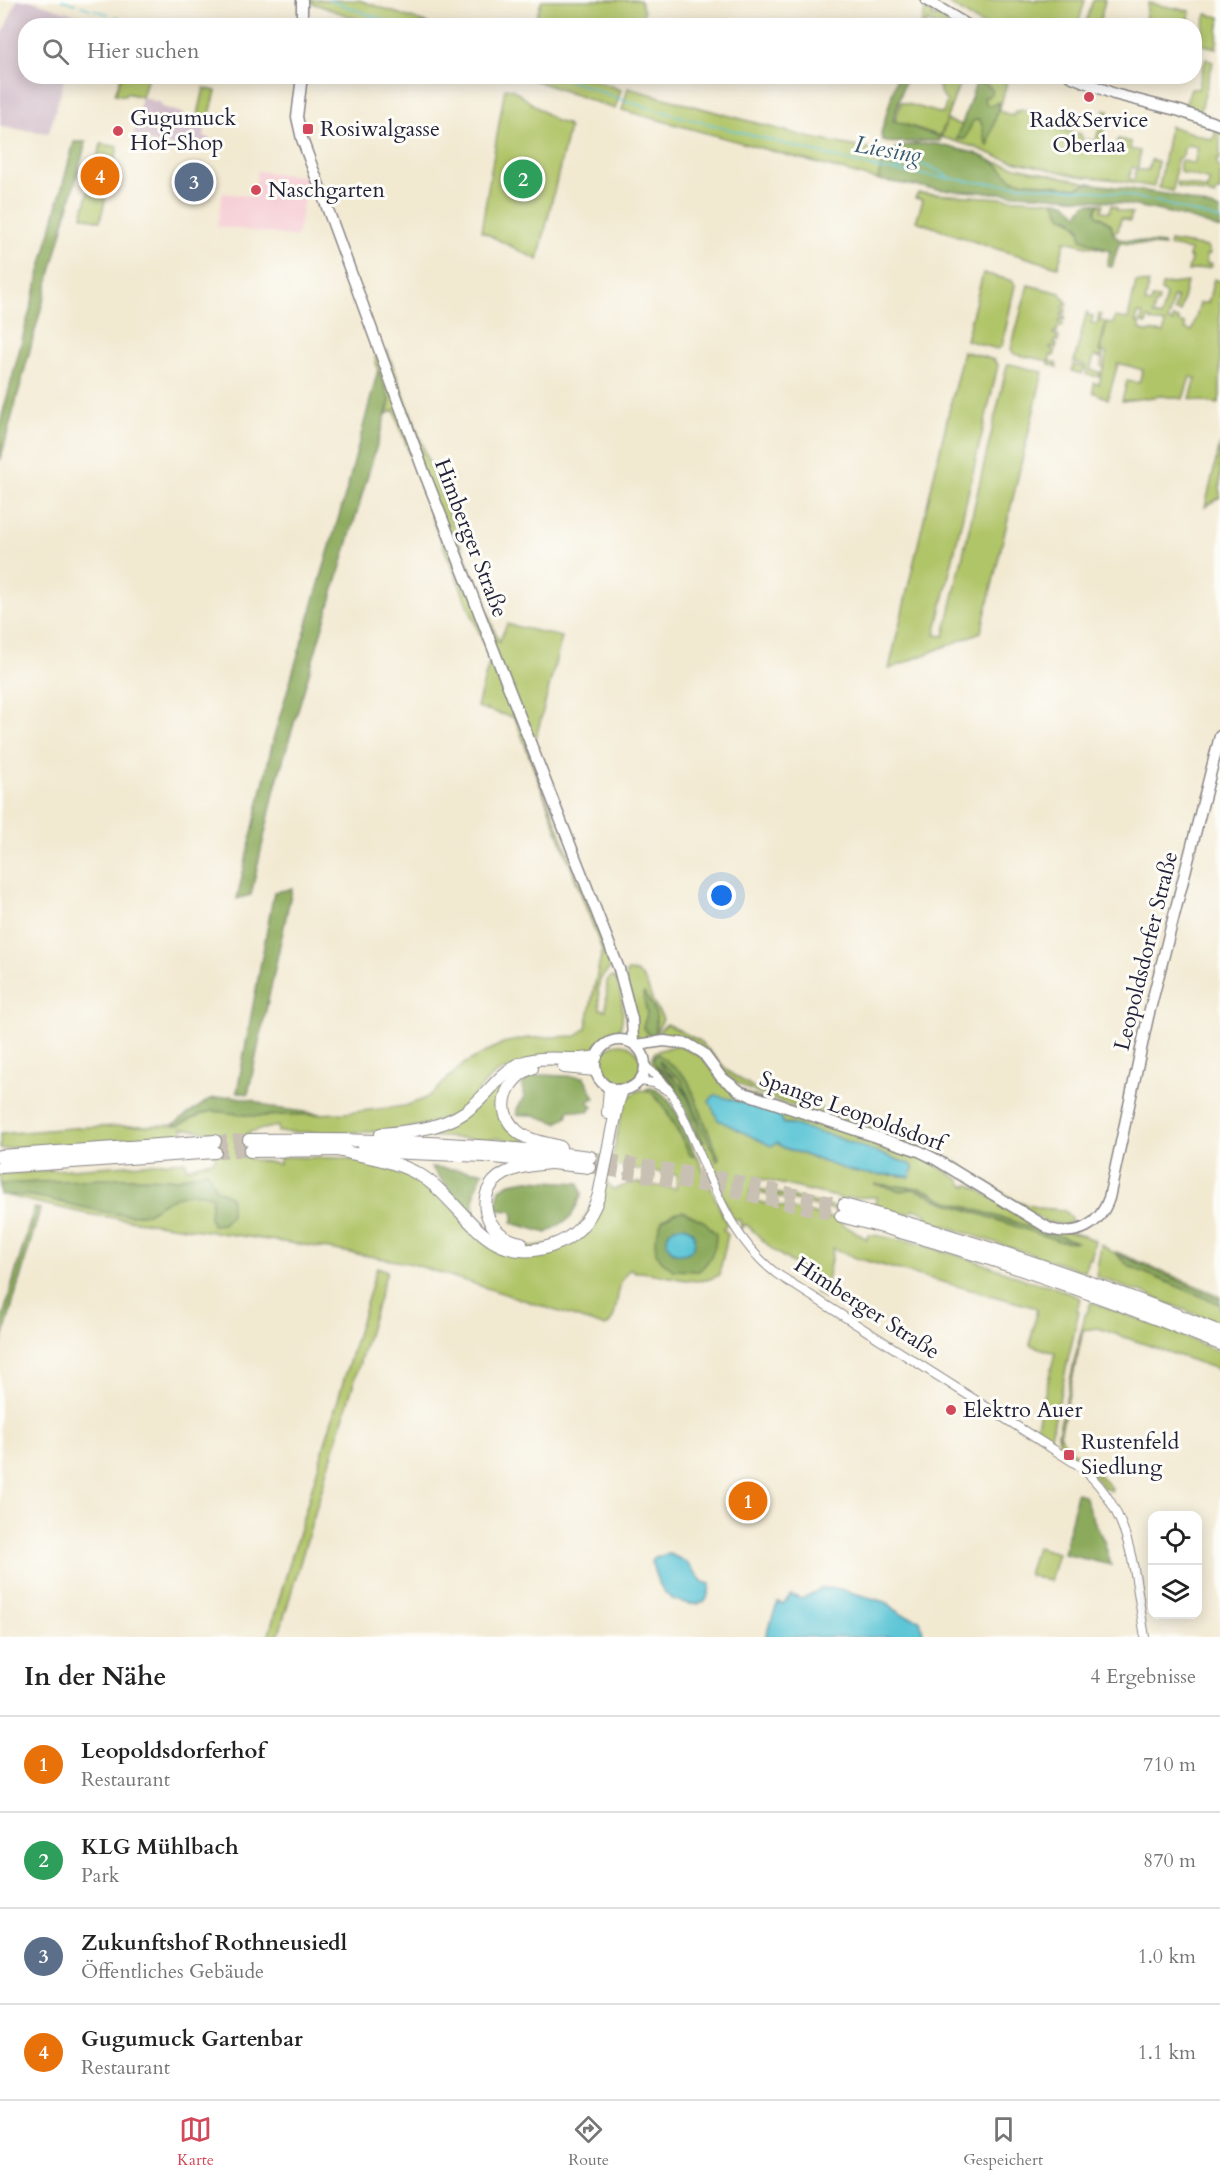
<!DOCTYPE html>
<html lang="de">
<head>
<meta charset="utf-8">
<style>
	:root { --surface:#fff; --page:#f6f6f6; --text:#222; --muted:#767676; --line:#e0e0e0; --accent:#d1495b }
	body { margin:0; font-family:Cardo,serif; background:var(--page); color:var(--text) }
	.controls { position:absolute; right:18px; bottom:18px; display:grid; overflow:hidden; border-radius:12px; box-shadow:0 3px 15px #0003 }
	.controls button { width:54px; height:54px; display:grid; place-items:center; padding:0; border:0; border-bottom:2px solid var(--line); background:var(--surface); color:var(--text); font:30px sans-serif }
	.you { position:absolute; left:722px; top:896px; width:21px; height:21px; margin:-15px; border:4px solid #fff; border-radius:50%; background:#1a73e8; box-shadow:0 0 0 9px #1a73e833 }
	.badge { display:grid; place-items:center; width:39px; height:39px; border-radius:50%; background:var(--accent); color:#fff; font-size:20px; font-weight:700 }
	.pin { position:absolute; translate:-50% -50%; border:3px solid #fff; box-shadow:0 2px 6px #0006 }
	.list { margin:0; padding:0; list-style:none }
	h2 { display:flex; justify-content:space-between; align-items:center; height:78px; margin:0; padding:0 24px; font-size:26px }
	h2 small { font-size:20px; font-weight:400; color:var(--muted) }
	.list li { display:grid; grid-template-columns:39px 1fr auto; gap:18px; align-items:center; box-sizing:border-box; height:96px; padding:0 24px; border-top:2px solid var(--line) }
	.list b { display:block; font-size:22px; white-space:nowrap }
	.list p { margin:0; font-size:20px; white-space:nowrap; color:var(--muted) }
	.list em { font-size:20px; font-style:normal; color:var(--muted) }
	.icon { flex:none; width:33px; height:33px; fill:none; stroke:currentColor; stroke-width:2; stroke-linecap:round; stroke-linejoin:round }
	.map { position:relative; flex:none; width:1220px; height:1637px; overflow:hidden }
	.search { position:absolute; background:var(--surface); box-shadow:0 3px 15px #0003; left:18px; right:18px; top:18px; height:66px; display:flex; align-items:center; gap:15px; box-sizing:border-box; padding:0 21px; border-radius:24px; color:var(--muted); font-size:22px }
	.sheet { height:462px; background:var(--surface) }
	nav { display:flex; justify-content:space-around; align-items:center; box-sizing:border-box; height:84px; border-top:2px solid var(--line); background:var(--surface); font-size:16px; color:var(--muted) }
	nav a { display:grid; justify-items:center; gap:3px }
	nav .on { color:var(--accent) }
	.map>svg:first-child { display:block }
	.built { fill:#f6cfd7 }
	.industrial { fill:#d1bdc9 }
	.green { fill:#b0c468; stroke:#697352; stroke-width:1.5; fill-rule:evenodd }
	.forest { fill:#8caa5c; stroke:#57664c; stroke-width:1.5 }
	.water { fill:#5bc5d6; stroke:#3e7488; stroke-width:1.5 }
	.lines { fill:none; stroke-linecap:round; stroke-linejoin:round }
	.stream { stroke:#5bc5d6; stroke-width:1.5 }
	.highway-tunnel { stroke:#c8c1b3; stroke-width:12; stroke-dasharray:12 6; stroke-linecap:butt }
	.minor-casing { stroke:#8a8686; stroke-width:10 }
	.major-casing { stroke:#8a8686; stroke-width:13 }
	.highway-casing { stroke:#8a8686; stroke-width:14 }
	.minor { stroke:#fff; stroke-width:8 }
	.major { stroke:#fff; stroke-width:10 }
	.highway { stroke:#fff; stroke-width:12 }
	.poi-dot { fill:#d1495b; stroke:#fdfcf7; stroke-width:2 }
	.labels { text-anchor:middle; dominant-baseline:central; stroke-width:6; stroke-linejoin:round; paint-order:stroke }
	.poi-label { font-size:22px; fill:#22223b; stroke:#fdfcf7; text-anchor:start }
	.street-label { font-size:22px; fill:#22223b; stroke:#fdfcf7 }
	.water-label { font-size:24px; font-style:italic; fill:#365b71; stroke:#fdfcf7 }
</style>
</head>
<body>
<div class="map">
<svg width="1220" height="1637" viewBox="0 0 1220 1637">
	<rect width="100%" height="100%" fill="#fdfcf7"/>
	<filter id="ink" filterUnits="userSpaceOnUse"><feTurbulence type="fractalNoise" baseFrequency=".0167" numOctaves="2"/><feDisplacementMap in="SourceGraphic" scale="12" xChannelSelector="R" yChannelSelector="G"/><feConvolveMatrix kernelMatrix="1 2 1 2 8 2 1 2 1" color-interpolation-filters="sRGB"/></filter>
	<filter id="wash" filterUnits="userSpaceOnUse"><feTurbulence type="fractalNoise" baseFrequency=".008" numOctaves="4" result="noise"/><feDisplacementMap in="SourceGraphic" scale="24" xChannelSelector="R" yChannelSelector="G"/><feGaussianBlur stdDeviation="1.35" result="paint"/><feColorMatrix in="noise" values="0 0 0 0 0 0 0 0 0 0 0 0 0 0 0 0 0 1.4 0 .05"/><feComposite in="paint" operator="in"/></filter>
	<g filter="url(#wash)">
		<rect width="100%" height="100%" fill="#f2e9d1"/>
		<!-- built -->
		<polygon class="built" points="257,171 308,177 297,237 217,226 223,193 255,197"/>
		<!-- industrial -->
		<g class="industrial">
			<polygon points="17,0 29,0 83,17 80,25 26,26 26,76 65,77 49,133 0,127 0,40"/>
			<polygon points="142,97 161,103 160,106 184,114 182,120 206,123 204,137 210,138 207,151 132,140"/>
		</g>
		<!-- green -->
		<g class="green">
			<polygon points="309,0 359,0 431,25 374,25 309,2"/>
			<polygon points="542,0 640,0 644,12 639,25 533,26"/>
			<polygon points="943,0 1085,0 1078,25 983,25"/>
			<polygon points="1093,0 1105,0 1099,25 1085,25"/>
			<polygon points="1148,3 1190,11 1188,25 1144,25"/>
			<polygon points="926,9 933,13 932,16 935,18 937,15 954,25 936,25 927,21 926,25 921,24"/>
			<polygon points="1206,14 1220,17 1216,48 1200,44"/>
			<polygon points="1206,58 1213,62 1200,113 1185,106 1191,88 1198,89"/>
			<polygon points="121,77 148,77 142,97 126,93 125,96 115,94"/>
			<polygon points="525,77 587,77 621,90 615,109"/>
			<path d="M912 77H926L948 84 951 77H962L946 120 962 125 979 77H996L1003 79V82L1007 83 999 111 1013 116 1015 111 1019 112 1020 109 1040 113 1039 116 1059 121 1058 129 1081 134V137L1083 138 1080 149 1084 150 1087 139 1092 141V144L1095 143 1105 110 1109 111 1098 154H1107L1109 151 1114 152 1118 139 1131 142 1130 149 1140 151 1138 168 1132 167 1129 179 1134 180 1136 170H1148L1151 160 1158 161 1154 187 1109 179 1078 176 1001 158 974 147 941 137 946 122 940 136 895 121 901 102 943 114 947 101C942 96 938 92 940 85Z"/>
			<polygon points="204,88 216,91 209,118 198,115"/>
			<polygon points="505,88 512,89 556,121 566,124 569,128 538,260 481,231"/>
			<polygon points="628,88 807,137 872,150 883,155 878,180 622,110"/>
			<polygon points="1170,126 1213,140 1216,131 1220,132 1220,159 1217,159 1217,166 1220,167 1220,191 1217,191 1215,196 1208,194 1207,190 1204,193 1178,187 1177,182 1207,189 1210,180 1180,172 1180,162 1182,160 1194,164 1198,147 1189,145 1184,148 1183,156 1177,159 1173,191 1159,188"/>
			<polygon points="101,144 118,147 100,221 82,216"/>
			<polygon points="994,162 1088,183 1075,188 1013,180"/>
			<path d="M918 193 1054 201 1062 217C1083 223 1077 234 1091 243 1096 247 1104 249 1110 251L1065 241 1058 267 984 245 916 221 923 200 915 198Z"/>
			<polygon points="1100,204 1103,204 1101,211 1109,212 1111,205 1117,208 1117,210 1132,213 1130,221 1121,218 1118,231 1113,233 1111,224 1096,214 1096,208"/>
			<polygon points="1170,241 1207,247 1210,254 1206,255 1207,264 1212,264 1211,267 1188,271 1191,258 1189,257 1190,250 1169,246"/>
			<polygon points="983,273 1013,281 1015,285 1002,346 997,349 966,340"/>
			<path d="M1214 279 1220 281V396L1218 404 1190 399 1196 378 1190 377 1183 399 1161 396 1122 401 1127 381 1139 383 1143 370 1118 363 1108 399 1093 392 1094 383 1099 384 1107 353 1100 351 1107 323 1113 324 1115 317 1128 319 1136 282 1149 283 1145 303 1151 304 1152 298 1159 299 1158 304H1155L1153 315 1161 317 1166 295 1161 291 1162 285 1187 282 1180 312 1174 311 1177 298 1173 297 1168 321 1173 322V318L1179 319 1178 322 1185 324V329L1192 331 1200 303H1208ZM1138 313 1143 315 1141 322 1146 324 1148 318 1152 319 1151 321 1165 324 1164 333 1149 331 1148 333 1140 329V324L1136 322Z"/>
			<polygon points="1028,285 1060,293 1062,297 1065,298 1065,302 1068,303 1067,306 1064,305 1063,308 1066,309 1065,313 1062,312 1061,315 1065,316 1064,320 1060,319 1059,322 1063,323 1062,327 1058,326 1057,333 1054,332 1053,334 1059,337 1058,341 1055,340 1054,343 1057,344 1056,348 1051,346 1050,348 1055,351 1054,356 1051,355 1049,361 1056,363 1057,367 1049,364 1049,361 1014,354 1011,349"/>
			<polygon points="1087,311 1088,315 1093,316 1091,323 1097,324 1099,314 1101,315 1100,321 1106,322 1099,352 1103,353 1101,367 1102,358 1094,356 1090,370 1100,372 1099,377 1086,375 1087,370 1084,369 1082,374 1072,371 1073,365 1085,367 1085,365 1074,362"/>
			<path d="M387 350 442 497 499 642 507 624 562 637 536 738 526 744 612 966 601 978 598 987 600 1009 606 1010 607 981 611 977H614C622 987 627 1022 617 1032 614 1035 609 1036 604 1038 599 1041 595 1047 592 1052L501 1071C490 1076 480 1089 472 1099 469 1103 468 1107 463 1110 418 1138 331 1132 278 1132V1126L249 1132 250 1159 280 1164V1157L341 1158 405 1170 508 1251 572 1240 606 1180 613 1190 633 1182 676 1189 677 1175 611 1165 624 1099 640 1090 651 1091 663 1106 691 1156H697L727 1225 723 1229 728 1235 719 1275C694 1290 662 1271 635 1272L631 1269C612 1282 622 1316 606 1327L413 1264 318 1247 87 1214 4 1195C13 1195 23 1195 32 1196 61 1200 119 1221 147 1213 152 1211 158 1206 163 1203 177 1195 196 1190 212 1196L210 1216 216 1189 207 1171 178 1179 125 1178 0 1184V1174L185 1161 187 1168 215 1160 214 1133 182 1128 184 1135 35 1147C22 1144 13 1149 0 1149V1134L84 1127 179 1125 201 1114 213 1111 255 1116 345 1113 405 1106 424 1099 435 1092 445 1081 465 1063 503 1043 528 1038 577 1036 586 1028 602 950 515 718 477 707 490 659 434 523 394 410 387 414 390 401 378 370 375 357Z"/>
			<polygon points="963,351 994,360 998,365 935,635 944,636 1007,366 1010,364 1043,372 981,632 889,669"/>
			<polygon points="1220,444 1220,497 1205,507"/>
			<path d="M628 971C646 971 648 989 653 1002 656 1008 660 1013 663 1019L657 1031 656 1040 642 1042 636 1038 626 980V973Z"/>
			<path d="M667 1024 700 1041 730 1073 753 1087 874 1126 909 1140 949 1158 1017 1202 1039 1208 1063 1210 1071 1217V1221L1065 1225 1046 1222 944 1161 757 1093C745 1088 734 1082 724 1073 703 1055 694 1030 661 1038L660 1030Z"/>
			<circle cx="620" cy="1065" r="21"/>
			<path d="M673 1046 684 1047 702 1057 724 1085 916 1153 960 1180 961 1183 964 1186 971 1185 1032 1223 1084 1236 1095 1241 1091 1259 1088 1258 1085 1272 933 1222 926 1217V1213L913 1209 911 1213H900L874 1205 877 1197 846 1198 840 1223 867 1239 868 1235C880 1234 892 1240 905 1240L976 1261 1032 1282 1049 1285 1080 1298 1077 1310 1079 1311 1051 1436 1049 1439H1044L1035 1433 1055 1353 1030 1345 1037 1308 856 1258 833 1248 824 1298 815 1292 817 1285 816 1278 774 1251 747 1225H743L741 1229 740 1220 733 1219 698 1143 683 1102 675 1088 652 1065 651 1058 655 1052ZM657 1054 681 1073 688 1081 719 1158 717 1161 681 1080 659 1060 663 1068 673 1076 703 1142 675 1085 657 1068ZM787 1123 814 1133 827 1134 912 1165 913 1168 909 1177C895 1174 881 1176 866 1173 837 1169 811 1156 784 1148L777 1143ZM756 1178 841 1198 839 1208 754 1188ZM751 1191 839 1211 837 1219 750 1200Z"/>
			<path d="M590 1060V1065C571 1064 551 1060 533 1065 492 1075 494 1121 526 1140V1143L498 1138 487 1140 409 1135C425 1126 446 1128 465 1115 477 1107 485 1096 495 1086 523 1057 548 1061 585 1062Z"/>
			<polygon points="1101,1244 1112,1252 1117,1252 1220,1296 1220,1299 1117,1255 1129,1266 1220,1304 1220,1324 1155,1298 1141,1291 1135,1291 1096,1276"/>
			<polygon points="377,1267 387,1271 278,1637 268,1637"/>
			<polygon points="1091,1302 1163,1328 1220,1352 1220,1370 1098,1328 1083,1330 1060,1435 1067,1447 1080,1456 1112,1488 1111,1491 1104,1488 1079,1460 1063,1448 1060,1450 1058,1433 1085,1315 1088,1311"/>
			<polygon points="1036,1547 1058,1553 1050,1581 1028,1575"/>
		</g>
		<!-- forest -->
		<g class="forest">
			<path d="M897 77H906L893 121 941 137 940 141C931 140 889 144 886 142 881 139 882 138 881 133Z"/>
			<path d="M977 80 990 87 993 91 991 95 984 98 986 104 991 106 999 102V105L988 146C982 139 985 127 979 119L973 121 965 139H957Z"/>
			<polygon points="74,142 86,142 0,461 0,424"/>
			<path d="M916 144H936L975 153 994 162 1013 180 1075 188 1088 183 1172 195 1220 210V229C1133 195 1038 196 946 190 923 188 901 183 878 180L883 155 902 146Z"/>
			<path d="M1054 201 1065 202 1078 214C1086 203 1084 202 1100 204L1096 208V214L1111 225 1113 233 1118 239 1163 244 1164 246 1119 243 1112 267 1107 266 1110 251 1081 239 1080 228 1071 219 1062 217Z"/>
			<polygon points="378,370 390,401 276,784 251,895 237,899 274,736 347,489"/>
			<polygon points="292,889 248,1094 237,1092 274,892"/>
			<path d="M644 993C656 1010 659 1016 654 1036L651 1037 643 1027 647 1014 643 994Z"/>
			<path d="M658 1054 681 1073 688 1081 719 1158 717 1161 681 1080 659 1061C662 1072 677 1078 683 1089 693 1105 697 1125 704 1142L700 1143 675 1085 654 1063V1056Z"/>
			<polygon points="542,1075 584,1077 595,1098 588,1101 593,1107 588,1112 569,1110 567,1117 557,1123 534,1115 517,1115 517,1109 524,1098 522,1085 529,1077"/>
			<path d="M648 1088C671 1087 687 1136 695 1154L691 1156C682 1140 663 1095 646 1090Z"/>
			<polygon points="231,1096 252,1100 273,1108 322,1114 255,1116 213,1111 201,1114 179,1125 174,1124 210,1099"/>
			<path d="M431 1167 483 1172C475 1187 473 1197 474 1214 457 1202 445 1183 431 1167Z"/>
			<path d="M207 1171 216 1189 231 1197V1215L223 1224 212 1225 210 1216 212 1197C197 1190 177 1195 163 1203 158 1206 153 1211 147 1213 121 1221 61 1200 33 1196 22 1195 11 1195 0 1195V1184L125 1178 178 1179Z"/>
			<polygon points="528,1180 579,1183 582,1194 571,1217 547,1233 512,1223 514,1215 512,1211 497,1210 497,1202 500,1189 510,1183"/>
			<polygon points="874,1184 919,1188 931,1192 939,1198 1078,1242 1059,1241 935,1199 930,1195 913,1189 901,1191"/>
			<polygon points="34,1208 40,1209 0,1348 0,1327"/>
			<path d="M683 1211 705 1222 716 1234C716 1250 711 1260 699 1271L673 1270 662 1261 656 1253 655 1239 662 1220 673 1213Z"/>
			<polygon points="1115,1253 1220,1299 1220,1304 1129,1266"/>
			<polygon points="1077,1493 1084,1495 1089,1510 1104,1541 1111,1565 1064,1554"/>
		</g>
		<!-- water -->
		<g class="water">
			<path d="M715 1095 777 1113 784 1124C798 1123 812 1133 827 1134L912 1165 913 1168 910 1177C895 1174 882 1175 868 1174 838 1170 812 1156 784 1148L777 1143 771 1146 718 1120 709 1101Z"/>
			<circle cx="681" cy="1240" r="14"/>
			<path d="M670 1554 686 1562 703 1582 710 1584C709 1601 703 1607 686 1603 682 1602 675 1601 672 1599 661 1591 654 1575 652 1562L655 1557Z"/>
			<polygon points="822,1588 840,1589 888,1603 899,1613 920,1620 924,1637 765,1637 778,1602 783,1604 791,1595 802,1599"/>
		</g>
		<g class="lines">
			<!-- stream -->
			<g class="stream">
				<polyline points="62,0 64,1"/>
				<polyline points="329,0 400,26"/>
				<polyline points="66,1 69,2"/>
				<polyline points="71,3 75,4"/>
				<polyline points="81,6 90,9"/>
				<polyline points="94,10 108,14"/>
				<polyline points="116,17 143,26"/>
				<polyline points="558,76 620,99 663,112 880,169 975,182 1109,192 1159,202 1220,220"/>
				<polyline points="895,170 915,163 933,168 949,177"/>
			</g>
		</g>
	</g>
	<g filter="url(#ink)">
		<g class="lines">
			<!-- highway-tunnel -->
			<g class="highway-tunnel">
				<polyline points="215,1141 249,1140"/>
				<polyline points="215,1152 250,1151"/>
				<polyline points="590,1157 720,1177 844,1205"/>
				<polyline points="589,1167 719,1189 841,1216"/>
			</g>
			<defs>
				<g id="minor">
					<path d="M646 1067C673 1087 680 1109 693 1139 716 1190 731 1239 777 1274L1078 1465C1133 1508 1134 1574 1145 1637"/>
					<polyline points="640,1081 654,1083 669,1091"/>
				</g>
				<g id="major">
					<polyline points="302,0 302,26"/>
					<polyline points="926,0 969,26"/>
					<polyline points="302,76 297,117 302,139 424,472 619,969 632,1019 633,1042"/>
					<polyline points="1070,76 1114,94 1180,111 1220,125"/>
					<circle cx="620" cy="1065" r="25"/>
					<path d="M636 1045 664 1041 688 1044 703 1053 721 1077 741 1092 919 1151 935 1159 1050 1229C1077 1237 1100 1225 1109 1198L1148 1017 1220 736"/>
				</g>
				<g id="highway">
					<polyline points="564,1067 595,1070"/>
					<path d="M532 1068C506 1078 493 1110 517 1131 528 1141 546 1143 560 1147"/>
					<polyline points="608,1113 610,1088"/>
					<path d="M381 1134C414 1131 450 1128 475 1104 490 1091 501 1073 519 1064 543 1053 571 1063 596 1057"/>
					<path d="M249 1140C364 1139 477 1142 590 1157"/>
					<path d="M336 1150C364 1156 395 1160 420 1175 466 1203 484 1268 551 1246 576 1238 591 1219 599 1195L618 1102 622 1090"/>
					<polyline points="250,1151 345,1150"/>
					<polyline points="362,1151 485,1156 589,1167"/>
					<polyline points="0,1156 215,1141"/>
					<polyline points="0,1167 215,1152"/>
					<path d="M844 1205C972 1240 1097 1282 1220 1332"/>
					<path d="M841 1216C971 1249 1096 1293 1220 1344"/>
					<path d="M521 1243C485 1237 471 1192 504 1174 517 1166 535 1165 550 1163"/>
				</g>
			</defs>
			<!-- minor casing -->
			<use href="#minor" class="minor-casing"/>
			<!-- major casing -->
			<use href="#major" class="major-casing"/>
			<!-- highway casing -->
			<use href="#highway" class="highway-casing"/>
			<!-- minor -->
			<use href="#minor" class="minor"/>
			<!-- major -->
			<use href="#major" class="major"/>
			<!-- highway -->
			<use href="#highway" class="highway"/>
		</g>
	</g>
	<!-- markers -->
	<g class="poi-dot">
		<circle cx="1089" cy="97" r="6"/>
		<rect x="302" y="123" width="12" height="12" rx="3"/>
		<circle cx="118" cy="131" r="6"/>
		<circle cx="256" cy="190" r="6"/>
		<circle cx="951" cy="1410" r="6"/>
		<rect x="1063" y="1449" width="12" height="12" rx="3"/>
	</g>
	<g class="labels">
		<!-- poi labels -->
		<g class="poi-label">
			<text x="130" y="118">Gugumuck<tspan x="130" dy="25">Hof-Shop</tspan></text>
			<text x="1089" y="120" text-anchor="middle">Rad&amp;Service<tspan x="1089" dy="25">Oberlaa</tspan></text>
			<text x="320" y="129">Rosiwalgasse</text>
			<text x="268" y="190">Naschgarten</text>
			<text x="963" y="1410">Elektro Auer</text>
			<text x="1081" y="1442">Rustenfeld<tspan x="1081" dy="25">Siedlung</tspan></text>
		</g>
		<!-- street labels -->
		<g class="street-label">
			<text transform="translate(471 538) rotate(69)">Himberger Straße</text>
			<text transform="translate(1146 951) rotate(-76)">Leopoldsdorfer Straße</text>
			<text transform="translate(852 1111) rotate(20)">Spange Leopoldsdorf</text>
			<text transform="translate(867 1308) rotate(33)">Himberger Straße</text>
		</g>
		<!-- water labels -->
		<g class="water-label">
			<text transform="translate(888 150) rotate(10)">Liesing</text>
		</g>
	</g>
</svg>
<div class="controls">
<button><svg class="icon" aria-label="locate" viewBox="0 0 24 24"><circle cx="12" cy="12" r="6"/><path d="M12 2v4M12 18v4M2 12h4M18 12h4"/></svg></button>
<button><svg class="icon" aria-label="layers" viewBox="0 0 24 24"><path d="M12 4l9 5-9 5-9-5zM3 14l9 5 9-5"/></svg></button>
</div>
<div class="you"></div>
<div class="pin badge" style="left:748px;top:1501px;background:#e8710a">1</div>
<div class="pin badge" style="left:523px;top:179px;background:#2e9e5b">2</div>
<div class="pin badge" style="left:194px;top:182px;background:#5c6f8a">3</div>
<div class="pin badge" style="left:100px;top:176px;background:#e8710a">4</div>
<div class="search"><svg class="icon" aria-label="search" viewBox="0 0 24 24"><circle cx="10" cy="10" r="6"/><path d="M15 15l6 6"/></svg>Hier suchen</div>
</div>
<section class="sheet">
<h2>In der Nähe<small>4 Ergebnisse</small></h2>
<ul class="list">
<li><span class="badge" style="background:#e8710a">1</span><div><b>Leopoldsdorferhof</b><p>Restaurant</p></div><em>710 m</em></li>
<li><span class="badge" style="background:#2e9e5b">2</span><div><b>KLG Mühlbach</b><p>Park</p></div><em>870 m</em></li>
<li><span class="badge" style="background:#5c6f8a">3</span><div><b>Zukunftshof Rothneusiedl</b><p>Öffentliches Gebäude</p></div><em>1.0 km</em></li>
<li><span class="badge" style="background:#e8710a">4</span><div><b>Gugumuck Gartenbar</b><p>Restaurant</p></div><em>1.1 km</em></li>
</ul>
</section>
<nav>
<a class="on"><svg class="icon" aria-label="map" viewBox="0 0 24 24"><path d="M3 6l6-2 6 2 6-2v14l-6 2-6-2-6 2zM9 4v14M15 6v14"/></svg>Karte</a>
<a><svg class="icon" aria-label="directions" viewBox="0 0 24 24"><path d="M12 3l9 9-9 9-9-9zM9 14v-3h6M13 9l2 2-2 2"/></svg>Route</a>
<a><svg class="icon" aria-label="saved" viewBox="0 0 24 24"><path d="M7 4h10v16l-5-4-5 4z"/></svg>Gespeichert</a>
</nav>
</body>
</html>
